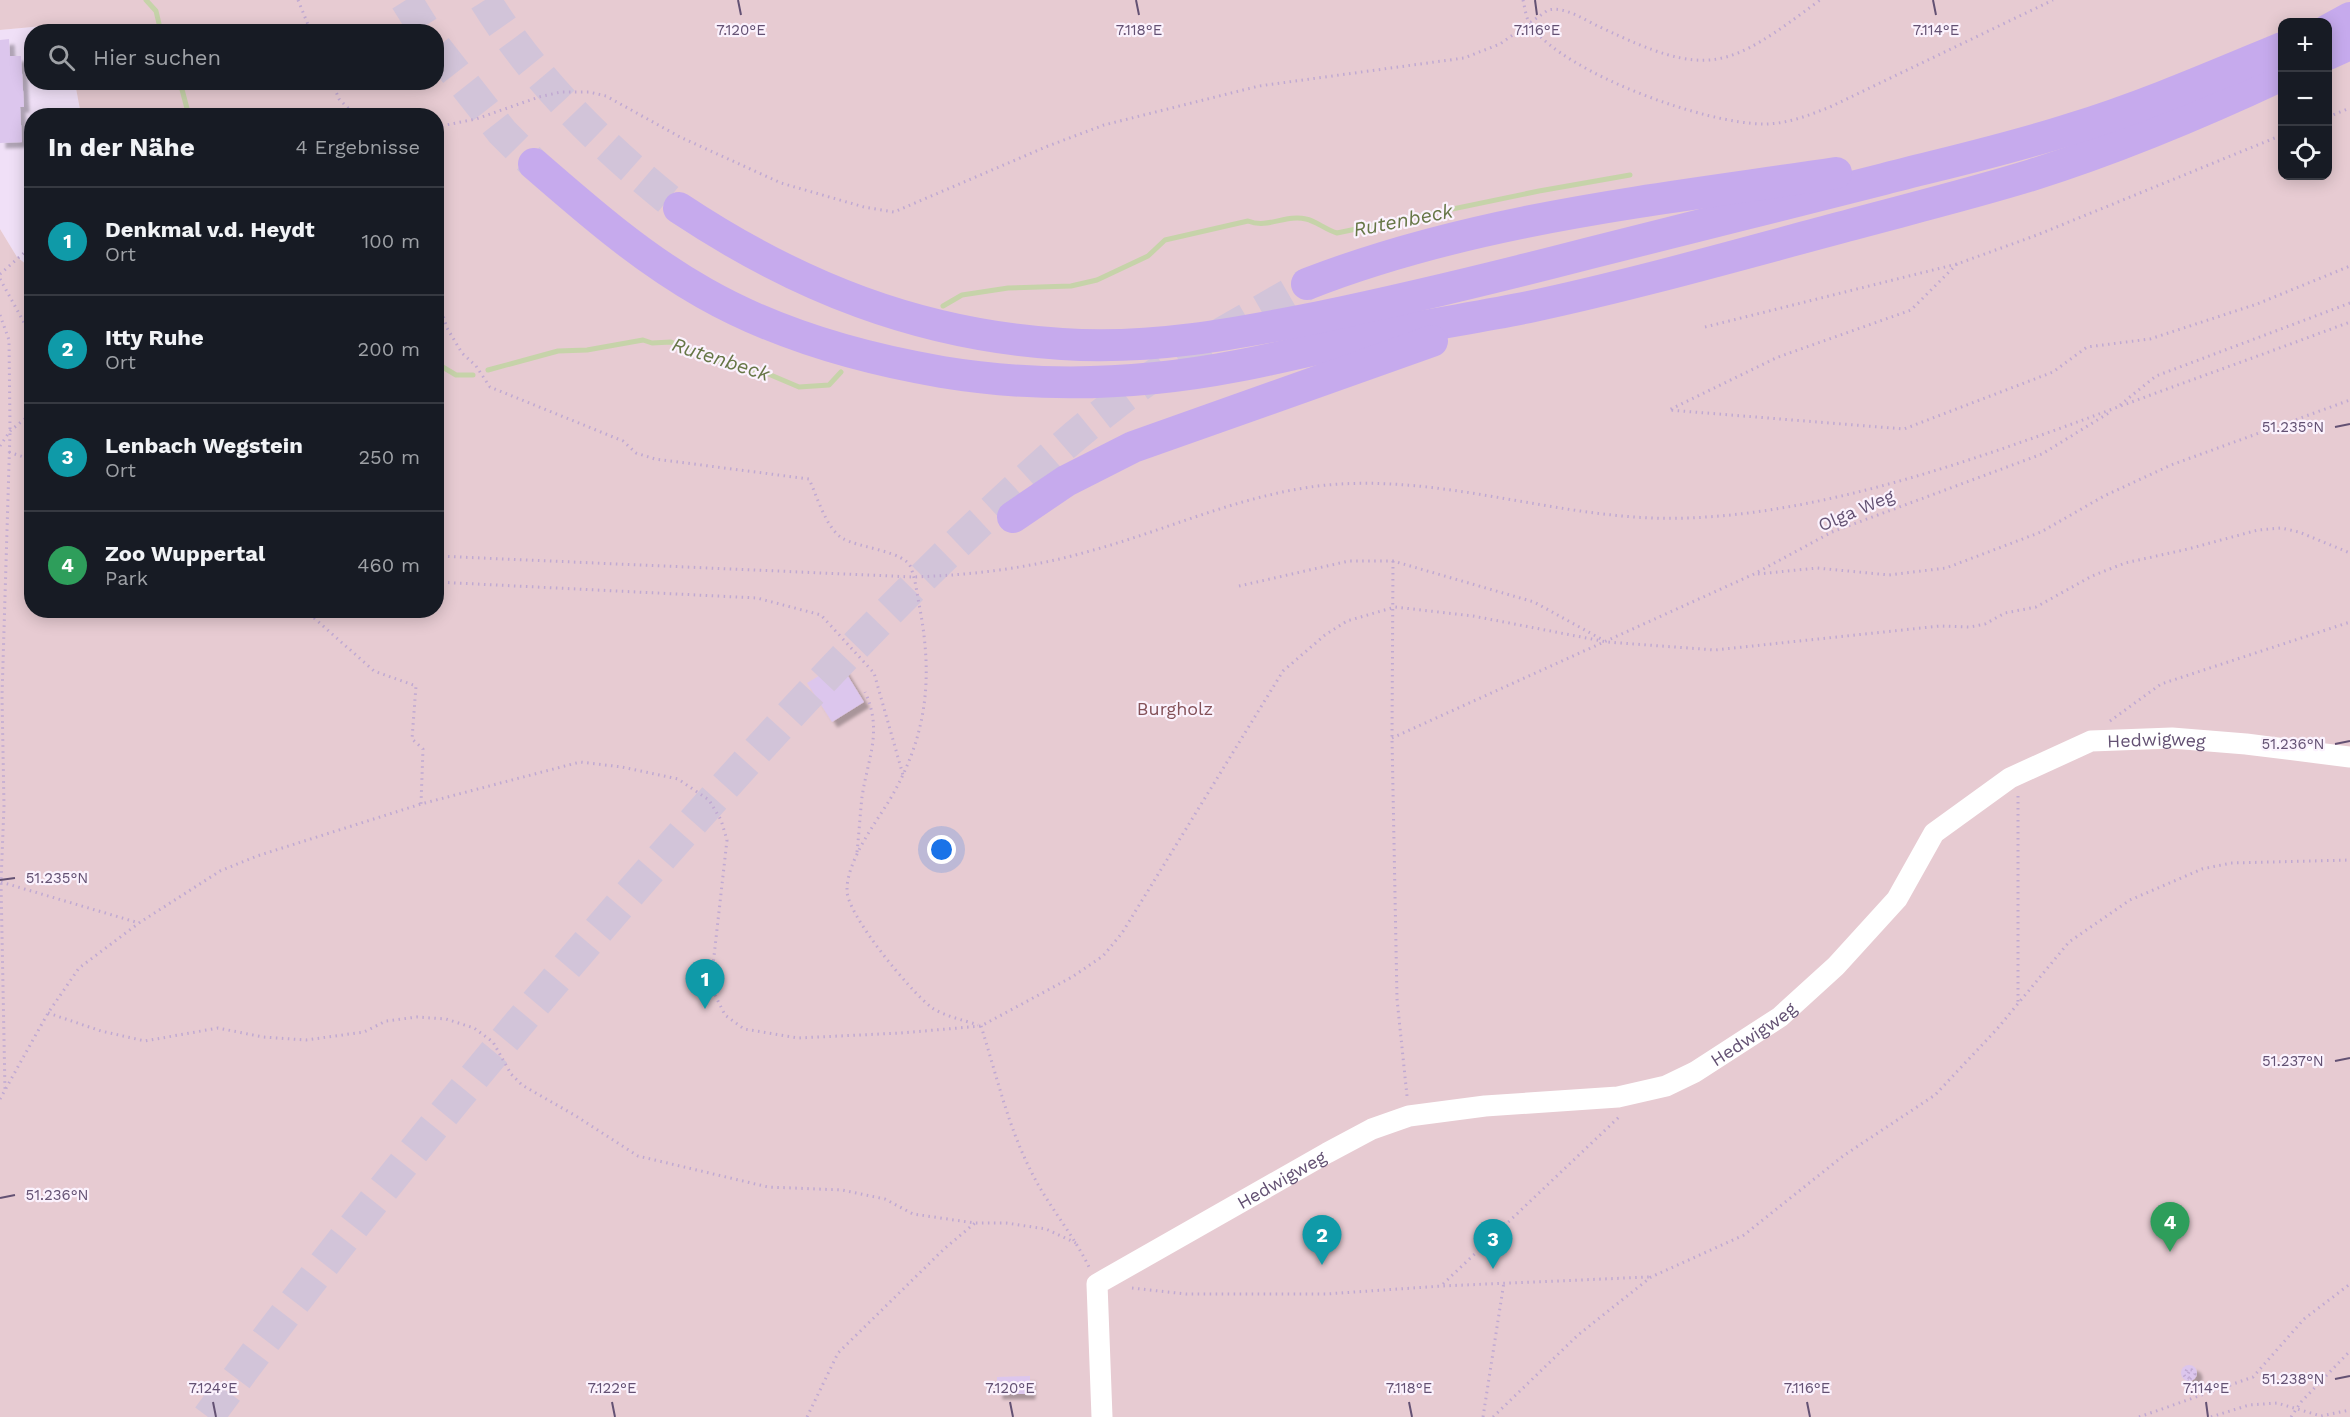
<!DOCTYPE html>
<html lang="de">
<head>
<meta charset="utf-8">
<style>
	:root { --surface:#171b24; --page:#242831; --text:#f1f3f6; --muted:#9ea1a6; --line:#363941; --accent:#0b8043 }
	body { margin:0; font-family:"Work Sans",sans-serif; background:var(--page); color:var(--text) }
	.controls { position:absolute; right:18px; top:18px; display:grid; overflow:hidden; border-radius:12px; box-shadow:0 3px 15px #0003 }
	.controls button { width:54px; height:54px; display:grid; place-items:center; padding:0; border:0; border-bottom:2px solid var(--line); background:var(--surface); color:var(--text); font:30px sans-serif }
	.you { position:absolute; left:942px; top:850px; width:21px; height:21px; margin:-15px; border:4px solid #fff; border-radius:50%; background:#1a73e8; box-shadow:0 0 0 9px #1a73e833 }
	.badge { display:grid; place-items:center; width:39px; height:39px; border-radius:50%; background:var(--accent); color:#fff; font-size:20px; font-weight:700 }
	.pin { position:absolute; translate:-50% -50px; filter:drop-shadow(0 2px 3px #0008) }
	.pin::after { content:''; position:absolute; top:32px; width:21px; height:18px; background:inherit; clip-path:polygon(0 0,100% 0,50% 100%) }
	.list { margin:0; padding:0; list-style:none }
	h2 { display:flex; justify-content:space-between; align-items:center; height:78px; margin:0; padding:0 24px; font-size:26px }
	h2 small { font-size:20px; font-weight:400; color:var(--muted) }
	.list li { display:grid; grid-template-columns:39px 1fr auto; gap:18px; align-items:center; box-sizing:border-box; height:108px; padding:0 24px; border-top:2px solid var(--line) }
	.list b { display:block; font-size:22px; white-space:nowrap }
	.list p { margin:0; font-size:20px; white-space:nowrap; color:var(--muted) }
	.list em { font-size:20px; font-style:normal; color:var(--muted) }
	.icon { flex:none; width:33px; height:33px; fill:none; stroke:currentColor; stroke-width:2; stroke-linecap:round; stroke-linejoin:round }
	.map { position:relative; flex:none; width:2350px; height:1417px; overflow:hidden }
	.search { position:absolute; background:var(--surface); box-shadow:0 3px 15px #0003; left:24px; top:24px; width:420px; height:66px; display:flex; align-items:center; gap:15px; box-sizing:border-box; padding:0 21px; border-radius:24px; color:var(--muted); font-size:22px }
	.panel { position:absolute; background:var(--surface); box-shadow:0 3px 15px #0003; left:24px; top:108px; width:420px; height:510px; border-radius:24px }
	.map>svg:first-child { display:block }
	.residential { fill:#f0e0f7 }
	.green { fill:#e7cbd2; fill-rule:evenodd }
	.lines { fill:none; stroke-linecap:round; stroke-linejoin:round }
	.stream { stroke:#c6d3a9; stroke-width:5 }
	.building { fill:#dcc6ed; filter:url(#shadow) }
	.highway-tunnel { stroke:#d2c4d9; stroke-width:32; stroke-dasharray:32 16; stroke-linecap:butt }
	.path { stroke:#c0a9d2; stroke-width:3; stroke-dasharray:1.5 4.5; stroke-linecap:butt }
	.minor { stroke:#fff; stroke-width:21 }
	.highway { stroke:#c6aaed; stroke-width:32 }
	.ticks { fill:none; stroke:#635173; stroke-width:2 }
	.labels { text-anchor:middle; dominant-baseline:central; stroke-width:4.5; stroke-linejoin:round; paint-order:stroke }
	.street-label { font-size:18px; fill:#635173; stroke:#fbf2fd }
	.park-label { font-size:18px; fill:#835057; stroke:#fbf2fd }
	.water-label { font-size:20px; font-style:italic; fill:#667646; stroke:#fbf2fd }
	.ticks-label { font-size:15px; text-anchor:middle; fill:#635173; stroke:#fbf2fd; stroke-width:4.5; stroke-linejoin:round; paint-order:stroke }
</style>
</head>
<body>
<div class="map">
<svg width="2350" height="1417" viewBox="0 0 2350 1417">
	<defs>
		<filter id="shadow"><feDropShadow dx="5.5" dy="5.5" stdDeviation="1.5" flood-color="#0004"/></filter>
	</defs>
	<rect width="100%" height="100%" fill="#f7ebfb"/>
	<!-- residential -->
	<polygon class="residential" points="65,24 66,31 32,32 32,82 75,83 81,115 32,116 31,268 17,257 0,229 0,30"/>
	<!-- green -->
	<path class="green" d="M0 0H2350V1417H0V229L17 257 31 268 32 610H436V116L81 115 75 83 436 82V32H66L65 24 0 30ZM2282 22H2328V176H2282Z"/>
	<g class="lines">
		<!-- stream -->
		<g class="stream">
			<polyline points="146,0 156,11 161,32"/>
			<polyline points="180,82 189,116"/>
			<path d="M943 306 962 295 1008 288 1071 286 1097 280 1148 256 1165 240 1248 221C1268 229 1286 214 1306 219 1316 221 1326 230 1337 233L1539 191 1630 175"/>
			<polyline points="436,363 456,375 473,375"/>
			<polyline points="488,370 558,351 587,350 643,340 652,343 671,342 725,364 735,364 757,373 766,373 799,387 829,385 841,372"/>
		</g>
	</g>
	<!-- building -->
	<g class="building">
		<polygon points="9,39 10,56 21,56 24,107 20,107 22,142 0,143 0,40"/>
		<polygon points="840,663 864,702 832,722 807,683"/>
		<circle cx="2189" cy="1373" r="8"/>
		<polygon points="1030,1376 1030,1394 997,1394 997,1377"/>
	</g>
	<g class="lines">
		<!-- highway-tunnel -->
		<g class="highway-tunnel">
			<polyline points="406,0 426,32"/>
			<path d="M485 0C536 82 604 148 679 208"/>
			<polyline points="436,48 502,132 534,164"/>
			<path d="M208 1417C365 1205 532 1002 708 805 795 708 884 613 979 523 1022 483 1064 443 1111 407 1171 359 1241 323 1307 284"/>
		</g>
		<!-- path -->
		<g class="path">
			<polyline points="298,0 311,32"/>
			<path d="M1523 0C1525 8 1526 19 1531 26 1566 74 1706 124 1764 124 1788 124 1809 115 1830 107L2053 0"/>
			<polyline points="332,82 339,99 356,116"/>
			<polyline points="2328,117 2350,108"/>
			<path d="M436 127 476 119 539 97 561 92H589L606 96 680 137 781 183 864 207 894 212 1048 146 1104 125 1259 86 1464 58 1500 44 1548 10C1566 6 1584 20 1600 27 1709 79 1726 70 1820 0"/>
			<polyline points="1957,264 1911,310 1778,357 1669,410 1904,429 2053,372 2087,347 2150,339 2257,304 2350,266"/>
			<polyline points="0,274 32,246"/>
			<polyline points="0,279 32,337"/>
			<path d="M436 294 447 328 462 353 476 366 490 387 623 441 636 453 655 459 809 479C817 496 826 528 842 538 858 548 906 551 911 568 916 581 917 595 920 609 933 680 927 737 889 801 874 825 847 861 847 890 846 914 911 992 931 1007 943 1016 964 1020 978 1025"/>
			<polyline points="0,315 9,340 10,431 2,696 4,806 1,882 5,1091"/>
			<polyline points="1705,327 1957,264 2037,235 2282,135"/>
			<polyline points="2120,405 2156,376 2350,303"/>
			<polyline points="0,446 10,431 32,413"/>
			<polyline points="9,452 32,460"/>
			<path d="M436 556 913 577C974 575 1031 568 1090 551 1167 530 1238 496 1318 486 1443 471 1563 523 1688 518 1822 513 1966 463 2091 417 2177 385 2264 354 2350 322"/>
			<polyline points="1393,561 1392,738 1397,999 1407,1096"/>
			<polyline points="1758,574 1817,568 1889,575 1946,568 2041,532 2104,496 2171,465 2350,400"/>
			<polyline points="436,582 757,598 821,615 874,673 903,775"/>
			<polyline points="1239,586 1349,561 1393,561 1534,602 1603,640"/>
			<polyline points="305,610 374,671 416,686 412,739 423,749 421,804"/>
			<polyline points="2110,721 2161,684 2350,622"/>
			<polyline points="1392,738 1754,574 1832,532 2042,454 2112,411"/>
			<polyline points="2018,796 2018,1003"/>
			<path d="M857 852C859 834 860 815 862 797 868 757 883 731 865 692"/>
			<polyline points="1,882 139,923"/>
			<polyline points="48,1013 101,1031 145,1041 218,1028 263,1037 306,1040 364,1032 386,1021 417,1017 446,1019 474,1028 493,1042 511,1074 522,1085 576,1116 638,1156 768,1187 842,1190 885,1199 913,1214 975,1223 1006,1223 1046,1229 1078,1244"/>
			<path d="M981 1026C996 1073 1007 1123 1029 1167 1045 1202 1072 1232 1089 1267"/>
			<polyline points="0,1099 48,1013 79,968 139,923 220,871 257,856 421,804 580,762 622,767 678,779 709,800 721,820 727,840 713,965 715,995 725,1015 744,1029 798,1038 901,1033 981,1026 1072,977 1103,956 1122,933 1283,671 1325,635 1347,621 1395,607 1473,616 1607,642 1715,650 1940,626 1970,627 1985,624 2005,613 2036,607 2092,576 2125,563 2188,549 2258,530 2281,528 2299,532 2350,553"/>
			<polyline points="1443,1284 1619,1117"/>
			<polyline points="1132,1288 1186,1294 1326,1294 1442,1286 1649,1277"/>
			<polyline points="2189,1372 2187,1376 2190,1379"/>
			<polyline points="2190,1379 2195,1374 2192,1370 2187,1369 2184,1375 2197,1395"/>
			<polyline points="807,1417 838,1353 944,1249 975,1223"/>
			<polyline points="1483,1417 1504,1282"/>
			<polyline points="1493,1417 1578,1335 1651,1277 1744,1235 1843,1156 1935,1095 1997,1029 2069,942 2130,900 2202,869 2231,863 2350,860"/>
			<polyline points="2139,1417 2253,1377 2304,1319 2350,1284"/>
			<polyline points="2211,1417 2249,1405 2277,1403 2321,1416 2350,1410"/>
			<polyline points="2291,1417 2301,1402 2350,1351"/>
		</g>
		<!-- minor -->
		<path class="minor" id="s1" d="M1102 1417 1097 1284 1327 1153 1372 1129 1409 1116 1485 1106 1618 1097 1666 1086 1695 1072 1780 1017 1836 966 1897 899 1934 833 2010 778 2091 741 2172 738 2246 744 2350 757"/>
		<!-- highway -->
		<g class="highway">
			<polyline points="2328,30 2350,18"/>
			<polyline points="2328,54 2350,44"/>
			<path d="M534 164C588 211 642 258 704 293 776 334 860 358 942 372 1040 388 1139 385 1237 366 1286 357 1334 344 1383 334 1431 324 1480 317 1529 307 1632 285 1734 256 1835 229 1901 211 1967 195 2032 175 2118 148 2201 113 2282 75"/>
			<path d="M679 208C798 287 919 335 1062 344 1150 350 1235 334 1320 317 1411 298 1501 276 1590 253 1688 228 1786 204 1884 179 1946 163 2009 149 2071 129 2143 107 2212 77 2282 48"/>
			<path d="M1307 284C1476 218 1658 200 1836 173"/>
			<polyline points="1013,517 1066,481 1133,447 1432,341"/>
		</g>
	</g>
	<!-- ticks -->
	<path class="ticks" d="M738 0 741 15M1136 0 1139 15M1535 0 1537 15M1933 0 1936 15M2335 427 2350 424M2335 744 2350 741M0 880 15 878M2335 1061 2350 1058M0 1198 15 1195M2335 1379 2350 1376M213 1402 216 1417M612 1402 615 1417M1010 1402 1013 1417M1409 1402 1412 1417M1807 1402 1810 1417M2206 1402 2208 1417"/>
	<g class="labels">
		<!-- street labels -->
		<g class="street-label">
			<text transform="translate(1856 510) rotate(-23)">Olga Weg</text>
			<text stroke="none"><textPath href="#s1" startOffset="1371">Hedwigweg</textPath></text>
			<text stroke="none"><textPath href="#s1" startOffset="849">Hedwigweg</textPath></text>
			<text stroke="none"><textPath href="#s1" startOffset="345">Hedwigweg</textPath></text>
		</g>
		<!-- park labels -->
		<g class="park-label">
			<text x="1175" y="708">Burgholz</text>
		</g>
		<!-- water labels -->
		<g class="water-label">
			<text transform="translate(1403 220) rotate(-11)">Rutenbeck</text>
			<text transform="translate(721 359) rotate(18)">Rutenbeck</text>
		</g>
	</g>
	<g class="ticks-label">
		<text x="741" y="35">7.120°E</text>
		<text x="1139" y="35">7.118°E</text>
		<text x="1537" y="35">7.116°E</text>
		<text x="1936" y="35">7.114°E</text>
		<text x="2293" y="432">51.235°N</text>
		<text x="2293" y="749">51.236°N</text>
		<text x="57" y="883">51.235°N</text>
		<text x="2293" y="1066">51.237°N</text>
		<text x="57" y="1200">51.236°N</text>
		<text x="2293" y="1384">51.238°N</text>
		<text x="213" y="1393">7.124°E</text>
		<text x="612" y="1393">7.122°E</text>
		<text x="1010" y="1393">7.120°E</text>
		<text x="1409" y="1393">7.118°E</text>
		<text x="1807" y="1393">7.116°E</text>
		<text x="2206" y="1393">7.114°E</text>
	</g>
</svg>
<div class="controls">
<button>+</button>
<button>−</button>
<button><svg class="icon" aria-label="locate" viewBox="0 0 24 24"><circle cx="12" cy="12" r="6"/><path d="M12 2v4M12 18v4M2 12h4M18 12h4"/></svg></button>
</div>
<div class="you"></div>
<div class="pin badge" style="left:705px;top:1009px;background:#0f9aa8">1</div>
<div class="pin badge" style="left:1322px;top:1265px;background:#0f9aa8">2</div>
<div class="pin badge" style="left:1493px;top:1269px;background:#0f9aa8">3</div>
<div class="pin badge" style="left:2170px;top:1252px;background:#2e9e5b">4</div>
<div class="search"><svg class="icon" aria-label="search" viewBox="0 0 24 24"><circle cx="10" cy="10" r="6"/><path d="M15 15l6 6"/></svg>Hier suchen</div>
<section class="panel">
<h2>In der Nähe<small>4 Ergebnisse</small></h2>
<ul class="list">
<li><span class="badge" style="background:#0f9aa8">1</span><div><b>Denkmal v.d. Heydt</b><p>Ort</p></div><em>100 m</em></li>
<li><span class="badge" style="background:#0f9aa8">2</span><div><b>Itty Ruhe</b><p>Ort</p></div><em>200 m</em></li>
<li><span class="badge" style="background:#0f9aa8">3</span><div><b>Lenbach Wegstein</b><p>Ort</p></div><em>250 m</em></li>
<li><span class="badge" style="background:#2e9e5b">4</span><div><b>Zoo Wuppertal</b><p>Park</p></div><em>460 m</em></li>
</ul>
</section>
</div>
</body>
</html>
